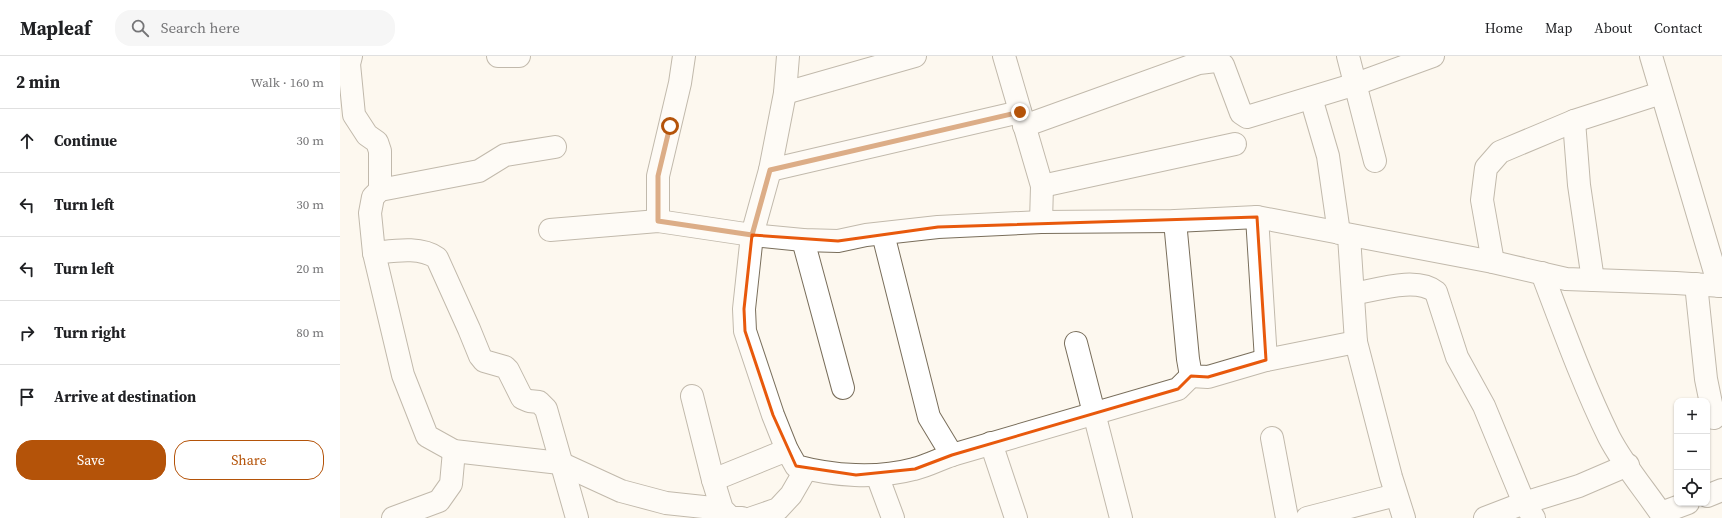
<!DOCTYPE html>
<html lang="en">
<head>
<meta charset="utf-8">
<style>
	:root { --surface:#fff; --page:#f6f6f6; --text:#202124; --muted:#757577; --line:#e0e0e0; --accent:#b45309 }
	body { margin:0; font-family:"Source Serif 4",serif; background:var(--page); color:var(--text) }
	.controls { position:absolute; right:12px; bottom:12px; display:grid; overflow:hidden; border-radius:8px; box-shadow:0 1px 3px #0004 }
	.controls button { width:36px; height:36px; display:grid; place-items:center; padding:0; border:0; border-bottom:1px solid var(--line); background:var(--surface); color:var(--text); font:20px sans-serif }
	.stop { position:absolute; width:12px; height:12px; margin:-9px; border:3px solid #b45309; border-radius:50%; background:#fff }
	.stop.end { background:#b45309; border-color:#fff; box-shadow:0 1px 4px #0008 }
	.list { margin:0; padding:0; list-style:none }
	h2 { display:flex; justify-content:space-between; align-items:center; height:52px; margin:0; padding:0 16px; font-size:17px }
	h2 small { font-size:13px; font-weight:400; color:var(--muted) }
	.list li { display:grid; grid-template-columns:26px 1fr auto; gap:12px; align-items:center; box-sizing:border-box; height:64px; padding:0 16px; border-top:1px solid var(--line) }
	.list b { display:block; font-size:15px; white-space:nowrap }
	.list em { font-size:13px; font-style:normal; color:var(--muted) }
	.actions { display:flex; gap:8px; padding:12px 16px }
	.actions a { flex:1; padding:9px 0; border:1px solid var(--accent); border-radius:16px; text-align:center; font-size:14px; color:var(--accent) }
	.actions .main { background:var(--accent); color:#fff }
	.icon { flex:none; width:22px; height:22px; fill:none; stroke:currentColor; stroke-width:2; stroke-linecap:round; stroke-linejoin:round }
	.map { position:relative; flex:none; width:1382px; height:462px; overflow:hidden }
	header { display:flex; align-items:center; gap:24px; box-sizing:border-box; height:56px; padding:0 20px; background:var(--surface); border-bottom:1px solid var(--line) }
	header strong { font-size:19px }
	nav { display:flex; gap:22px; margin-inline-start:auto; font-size:14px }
	.search { width:280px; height:36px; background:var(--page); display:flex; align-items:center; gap:10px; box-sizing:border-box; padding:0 14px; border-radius:16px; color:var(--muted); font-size:15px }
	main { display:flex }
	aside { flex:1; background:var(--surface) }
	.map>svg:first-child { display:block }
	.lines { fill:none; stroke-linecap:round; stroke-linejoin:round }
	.minor-casing { stroke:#796e5b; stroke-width:24 }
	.minor { stroke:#fff; stroke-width:22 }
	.route { stroke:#b45309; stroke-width:5 }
	.marked { fill:none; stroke:#e8590c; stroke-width:3; stroke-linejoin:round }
</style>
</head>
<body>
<header>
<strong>Mapleaf</strong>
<div class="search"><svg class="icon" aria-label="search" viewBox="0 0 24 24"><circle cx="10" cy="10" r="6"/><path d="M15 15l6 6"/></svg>Search here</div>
<nav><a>Home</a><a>Map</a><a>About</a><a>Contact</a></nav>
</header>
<main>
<aside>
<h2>2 min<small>Walk · 160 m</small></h2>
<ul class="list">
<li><svg class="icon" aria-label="ahead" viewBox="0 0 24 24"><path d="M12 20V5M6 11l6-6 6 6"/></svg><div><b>Continue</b></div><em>30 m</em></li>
<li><svg class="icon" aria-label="left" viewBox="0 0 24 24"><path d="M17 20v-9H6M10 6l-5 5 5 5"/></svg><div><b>Turn left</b></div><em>30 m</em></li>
<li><svg class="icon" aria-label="left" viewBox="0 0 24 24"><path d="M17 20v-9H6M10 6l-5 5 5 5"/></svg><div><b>Turn left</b></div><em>20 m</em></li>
<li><svg class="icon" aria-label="right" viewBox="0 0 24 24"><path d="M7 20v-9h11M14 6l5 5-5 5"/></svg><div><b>Turn right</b></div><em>80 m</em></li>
<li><svg class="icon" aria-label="arrive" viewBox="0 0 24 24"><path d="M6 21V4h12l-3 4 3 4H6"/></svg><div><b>Arrive at destination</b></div></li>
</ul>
<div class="actions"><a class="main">Save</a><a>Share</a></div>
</aside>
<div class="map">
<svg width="1382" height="462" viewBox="0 0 1382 462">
	<rect width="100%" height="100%" fill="#fdf8ef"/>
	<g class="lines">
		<defs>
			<g id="minor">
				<polyline points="11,0 9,8 14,59 27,79 37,86 40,95 40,134"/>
				<polyline points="158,0 179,0"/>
				<path d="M448 0 445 37 430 114 412 179 404 253 405 275 433 359 447 394 456 410C493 420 537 423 574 413 587 410 600 403 612 399"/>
				<polyline points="664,0 702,130 701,166"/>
				<polyline points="1008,0 1035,105"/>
				<polyline points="1311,0 1379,230"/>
				<polyline points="445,37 575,0"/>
				<polyline points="971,42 988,100 999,177"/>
				<polyline points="1234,65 1239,129 1253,224"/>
				<polyline points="684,70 859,7 876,5 883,9 901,57 907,61 1016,28 1093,0"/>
				<polyline points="215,91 165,99 139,115 40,134 33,141 30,157 34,197 63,319 87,380 114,395 220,407 281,435 326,447 382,453"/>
				<polyline points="430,114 680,56"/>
				<polyline points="702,130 895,88"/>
				<polyline points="917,161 926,304"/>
				<polyline points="318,165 318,120 340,27 344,0"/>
				<polyline points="835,165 848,303 851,320 868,321 926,304 1016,286"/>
				<polyline points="210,174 318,165 412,179 463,184 498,185 526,179 598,171 701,166 835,165 917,161 1153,206 1226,223 1336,227 1382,230"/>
				<polyline points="543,178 589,361 612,399 838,333 851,320"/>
				<polyline points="1009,180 1016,286 1051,421 1064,462"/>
				<polyline points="463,184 503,332"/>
				<path d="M34 197C54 195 80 190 97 202L129 273 140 300 144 305 165 311 168 314 182 342 189 345 199 346 206 353 237 462"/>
				<polyline points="1153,206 1142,144 1146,112 1160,96 1234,65 1321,37"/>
				<path d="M1202 217C1223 272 1243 328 1269 381 1284 410 1306 435 1324 462"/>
				<polyline points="1356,228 1366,323 1374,362"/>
				<path d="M1013 238C1036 234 1077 220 1096 236L1117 301 1144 350 1184 447 1194 462"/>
				<polyline points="736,287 781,462"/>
				<polyline points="352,340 373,424 382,453 391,462 402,462"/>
				<polyline points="932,382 947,462"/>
				<polyline points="651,387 676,462"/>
				<polyline points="537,419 553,462"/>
				<polyline points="373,424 447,394"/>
				<polyline points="1367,440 1382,434"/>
				<polyline points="1321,457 1348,447"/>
				<polyline points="53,462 99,445 111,428 114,395"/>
				<polyline points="412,462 438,453 451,439 466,413"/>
				<polyline points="967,462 1056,439"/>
				<polyline points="1145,462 1184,447 1239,430 1288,409"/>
			</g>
		</defs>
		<!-- minor casing -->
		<use href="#minor" class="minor-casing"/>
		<!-- minor -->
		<use href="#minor" class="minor"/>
	</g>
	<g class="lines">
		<!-- route -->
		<polyline class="route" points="330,70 318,120 318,165 412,179 430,114 680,56"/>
	</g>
	<!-- marked area -->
	<path d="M0 0H1382V462H0ZM917 161 926 304 868 321 851 320 838 333 612 399 575 413 516 419 456 410 433 359 405 275 404 253 412 179 498 185 598 171Z" fill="#fdf8ef" fill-opacity=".55" fill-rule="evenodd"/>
	<path class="marked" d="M917 161 926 304 868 321 851 320 838 333 612 399 575 413 516 419 456 410 433 359 405 275 404 253 412 179 498 185 598 171Z"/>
</svg>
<div class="controls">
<button>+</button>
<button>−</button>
<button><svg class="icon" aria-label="locate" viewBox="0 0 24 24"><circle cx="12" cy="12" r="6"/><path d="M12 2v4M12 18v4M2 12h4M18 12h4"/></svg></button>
</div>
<div class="stop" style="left:330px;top:70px"></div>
<div class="stop end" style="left:680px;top:56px"></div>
</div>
</main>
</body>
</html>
